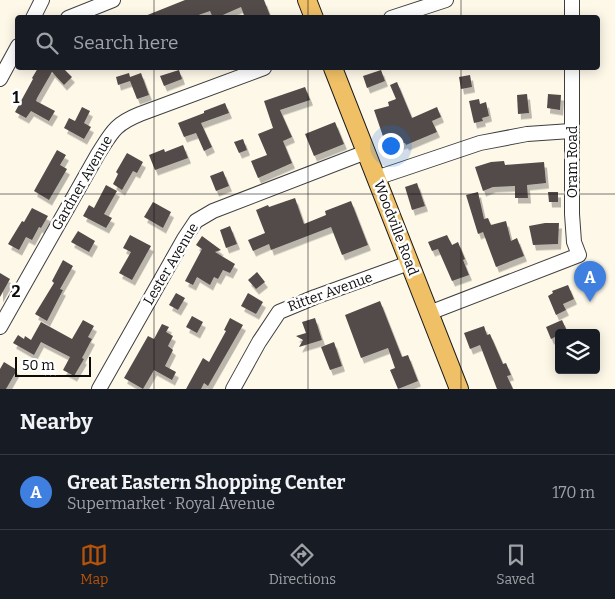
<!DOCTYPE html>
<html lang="en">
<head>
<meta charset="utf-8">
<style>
	:root { --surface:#171b24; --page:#242831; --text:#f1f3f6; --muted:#9ea1a6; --line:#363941; --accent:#b45309 }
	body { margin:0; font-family:Bitter,serif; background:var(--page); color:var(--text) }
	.controls { position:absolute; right:15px; bottom:15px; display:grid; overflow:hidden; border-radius:5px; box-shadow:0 2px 12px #0003 }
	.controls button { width:45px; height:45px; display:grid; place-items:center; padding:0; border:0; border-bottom:1px solid var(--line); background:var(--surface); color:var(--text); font:25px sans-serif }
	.scale { position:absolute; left:15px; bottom:12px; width:76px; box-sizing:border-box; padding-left:5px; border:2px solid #0b0b0b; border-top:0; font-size:14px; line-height:18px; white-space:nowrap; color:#0b0b0b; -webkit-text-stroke:4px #fff; paint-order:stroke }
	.you { position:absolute; left:390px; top:145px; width:18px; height:18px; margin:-12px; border:4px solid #fff; border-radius:50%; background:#1a73e8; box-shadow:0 0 0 8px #1a73e833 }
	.badge { display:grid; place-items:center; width:32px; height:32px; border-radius:50%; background:var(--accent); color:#fff; font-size:16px; font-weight:700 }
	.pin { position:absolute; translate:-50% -41px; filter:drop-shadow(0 1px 2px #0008) }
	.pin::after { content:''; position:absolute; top:26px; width:18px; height:15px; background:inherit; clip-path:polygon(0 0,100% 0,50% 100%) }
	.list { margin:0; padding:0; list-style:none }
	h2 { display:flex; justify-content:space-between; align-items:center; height:65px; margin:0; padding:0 20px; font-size:21px }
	h2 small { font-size:16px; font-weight:400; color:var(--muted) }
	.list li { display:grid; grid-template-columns:32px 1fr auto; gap:15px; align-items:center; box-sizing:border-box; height:75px; padding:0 20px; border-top:1px solid var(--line) }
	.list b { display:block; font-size:19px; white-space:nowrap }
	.list p { margin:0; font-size:16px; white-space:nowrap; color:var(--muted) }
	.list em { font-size:16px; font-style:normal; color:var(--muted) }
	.icon { flex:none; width:28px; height:28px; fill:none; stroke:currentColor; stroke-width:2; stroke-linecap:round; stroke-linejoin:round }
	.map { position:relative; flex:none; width:615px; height:389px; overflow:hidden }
	.search { position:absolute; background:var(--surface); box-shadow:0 2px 12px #0003; left:15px; right:15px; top:15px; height:55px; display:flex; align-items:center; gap:12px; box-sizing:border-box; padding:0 18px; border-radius:5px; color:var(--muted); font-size:19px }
	.sheet { height:140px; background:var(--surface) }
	nav { display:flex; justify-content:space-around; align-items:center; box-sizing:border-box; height:70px; border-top:1px solid var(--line); background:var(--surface); font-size:14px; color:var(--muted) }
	nav a { display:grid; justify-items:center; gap:2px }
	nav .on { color:var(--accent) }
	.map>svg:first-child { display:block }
	.building { fill:#524b48; filter:url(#shadow) }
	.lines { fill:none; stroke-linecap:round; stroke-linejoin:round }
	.minor-casing { stroke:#3e3e3e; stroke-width:16 }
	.major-casing { stroke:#1c1c1c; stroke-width:20 }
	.minor { stroke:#fff; stroke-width:14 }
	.major { stroke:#f0c067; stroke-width:18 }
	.grid { fill:none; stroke:#0b0b0b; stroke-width:1; stroke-opacity:0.55 }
	.labels { text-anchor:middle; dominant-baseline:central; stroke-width:5; stroke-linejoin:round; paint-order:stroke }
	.street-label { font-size:14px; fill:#0b0b0b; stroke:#fff }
	.grid-label { font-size:16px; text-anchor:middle; font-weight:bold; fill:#0b0b0b; stroke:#fff; stroke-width:5; stroke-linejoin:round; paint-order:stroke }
</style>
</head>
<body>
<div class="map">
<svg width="615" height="389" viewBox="0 0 615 389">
	<defs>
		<filter id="shadow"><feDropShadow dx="3" dy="5.5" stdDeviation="0" flood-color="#0004"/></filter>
	</defs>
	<rect width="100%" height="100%" fill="#fef8e9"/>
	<!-- building -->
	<g class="building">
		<polygon points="185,0 264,0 271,18 245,18 241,7 216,18 213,18 210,11 190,18 140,18"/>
		<polygon points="38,68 63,68 72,77 64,85 52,72 37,98 36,101 55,111 49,121 31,111 26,118 15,112 33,79 32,78"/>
		<polygon points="179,70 182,79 164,86 160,76"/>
		<polygon points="381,70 385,81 367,88 363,76"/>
		<polygon points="129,73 130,77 141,73 149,95 137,99 130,81 118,85 116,77"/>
		<polygon points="470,75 472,87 461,89 459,77"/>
		<polygon points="397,82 412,118 437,107 441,117 432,121 437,132 406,145 405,143 387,148 374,110 389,106 388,102 396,99 390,85"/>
		<polygon points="305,87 310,100 280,110 292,137 283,141 292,163 258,178 251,161 267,155 258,134 273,128 264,101"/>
		<polygon points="527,94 529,113 518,114 517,95"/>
		<polygon points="548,94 561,95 560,110 547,108"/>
		<polygon points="479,99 480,104 486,102 489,116 482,118 483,121 474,123 469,101"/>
		<polygon points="225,103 229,113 201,123 212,147 204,151 196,133 184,137 178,123 204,113 204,111"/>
		<polygon points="82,107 90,111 84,123 91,127 84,139 64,128 69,118 75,121"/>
		<polygon points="335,122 344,144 314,156 305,134"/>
		<polygon points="243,139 247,150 239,153 234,142"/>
		<polygon points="183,145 188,158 155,170 149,155 164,149 165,152"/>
		<polygon points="57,150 66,155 60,165 67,169 49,200 34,191"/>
		<polygon points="127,153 143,162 137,173 133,171 122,190 113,184 118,174 116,172"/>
		<polygon points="504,161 505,165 544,162 546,183 527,185 528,198 515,198 515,186 493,187 483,191 475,167 491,162"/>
		<polygon points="223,171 229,186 216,191 210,176"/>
		<polygon points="417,183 425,206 412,210 405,187"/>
		<polygon points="106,185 117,191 104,214 112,218 106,228 83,216 89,205 94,208"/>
		<polygon points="478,192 484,219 488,218 491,225 506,221 511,241 517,238 524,256 496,267 483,232 478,234 466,195"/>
		<polygon points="548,192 558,192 558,202 549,202"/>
		<polygon points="295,198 304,224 326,215 325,211 351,201 368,245 342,255 331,227 271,250 269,244 253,251 248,240 265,233 256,210 268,205 269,207"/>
		<polygon points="153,202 171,212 163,228 144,217"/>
		<polygon points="32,208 48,216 41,228 39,227 32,240 26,237 19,250 8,244 22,221 24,222"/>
		<polygon points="545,223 559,223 558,244 533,245 529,226"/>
		<polygon points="230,226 237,244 226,248 220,230"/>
		<polygon points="78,231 95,241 89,252 71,242"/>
		<polygon points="130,235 151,246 132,280 119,273 131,252 123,248"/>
		<polygon points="447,235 452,245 458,242 465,259 463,260 469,275 452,281 438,249 432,251 428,242"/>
		<polygon points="202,236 221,250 215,252 235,264 230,273 223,270 218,279 214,277 210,285 197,277 193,285 185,281 202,249 196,245"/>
		<polygon points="63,260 73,266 60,289 63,290 47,321 35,314 54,283 52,281"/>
		<polygon points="257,272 265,282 256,289 248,280"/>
		<polygon points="0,273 10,279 0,297"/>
		<polygon points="568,285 574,299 563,304 566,310 556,315 548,296 553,293 552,291"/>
		<polygon points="176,293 185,298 178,310 169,305"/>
		<polygon points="248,293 263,302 256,314 241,306"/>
		<polygon points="380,301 402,357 408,355 418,381 398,389 390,370 395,368 388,348 361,358 345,315"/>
		<polygon points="192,316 203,322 197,333 186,327"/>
		<polygon points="230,318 243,325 208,386 204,383 201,389 186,389 203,358 209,362 226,331 224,330"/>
		<polygon points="315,318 322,340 299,347 303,340 296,336 306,333 302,322"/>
		<polygon points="83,320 94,326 88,337 92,339 82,358 84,359 74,376 63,370 70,357 41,342 34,355 13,343 18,335 24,339 25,336 31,340 41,322 72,339"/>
		<polygon points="562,320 567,331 559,333 559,335 551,339 546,327"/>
		<polygon points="162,324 169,327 166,332 173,336 168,346 173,350 165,366 176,372 172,380 154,370 143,389 124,378 148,336 154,339"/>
		<polygon points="484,326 487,335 490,334 503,364 506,363 511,375 507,376 513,389 497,389 480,345 470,349 464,333"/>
		<polygon points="334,342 342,366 330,370 321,347"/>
		<polygon points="4,362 17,370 6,389 0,389 0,369"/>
	</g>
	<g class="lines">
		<defs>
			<g id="minor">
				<polyline points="33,18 42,0"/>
				<polyline points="68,18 113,0"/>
				<polyline points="391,18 446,0"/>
				<polyline points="572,18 572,0"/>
				<polyline points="0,79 18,46"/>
				<polyline points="376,178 480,143 527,134 571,131"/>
				<polyline points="429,313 579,255 574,242 572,214 572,68"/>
				<path d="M0 327 98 154C112 132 115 124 140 114L264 68"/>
				<polyline points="99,389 184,239 196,221 213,211 366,152"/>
				<polyline points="233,389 259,342 279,312 315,297 409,263"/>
			</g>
			<g id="major">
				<polyline points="307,0 314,18"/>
				<polyline points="333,68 459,389"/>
			</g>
		</defs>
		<!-- minor casing -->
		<use href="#minor" class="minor-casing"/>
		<!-- major casing -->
		<use href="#major" class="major-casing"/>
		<!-- minor -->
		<use href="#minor" class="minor"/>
		<!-- major -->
		<use href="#major" class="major"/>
	</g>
	<!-- grid -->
	<path class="grid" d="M154 0V18M308 0V18M461 0V18M154 68V389M308 68V389M461 68V389M0 194H615"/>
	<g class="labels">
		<!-- street labels -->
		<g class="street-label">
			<text transform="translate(572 162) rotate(-90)">Oram Road</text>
			<text transform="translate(82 183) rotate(-60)">Gardner Avenue</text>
			<text transform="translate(396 228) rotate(69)">Woodville Road</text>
			<text transform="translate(171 264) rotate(-59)">Lester Avenue</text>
			<text transform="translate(330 292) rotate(-20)">Ritter Avenue</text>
		</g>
	</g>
	<g class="grid-label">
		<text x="16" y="103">1</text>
		<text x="16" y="297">2</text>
	</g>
</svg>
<div class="controls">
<button><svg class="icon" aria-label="layers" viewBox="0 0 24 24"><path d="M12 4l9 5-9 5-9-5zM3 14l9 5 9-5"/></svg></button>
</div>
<div class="scale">50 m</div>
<div class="you"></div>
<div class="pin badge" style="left:590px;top:302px;background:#3f7fe0">A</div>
<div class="search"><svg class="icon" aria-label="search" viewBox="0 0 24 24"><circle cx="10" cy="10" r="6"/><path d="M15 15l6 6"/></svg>Search here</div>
</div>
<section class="sheet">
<h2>Nearby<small></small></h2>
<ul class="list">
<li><span class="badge" style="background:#3f7fe0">A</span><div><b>Great Eastern Shopping Center</b><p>Supermarket · Royal Avenue</p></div><em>170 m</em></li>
</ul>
</section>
<nav>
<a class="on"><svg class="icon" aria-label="map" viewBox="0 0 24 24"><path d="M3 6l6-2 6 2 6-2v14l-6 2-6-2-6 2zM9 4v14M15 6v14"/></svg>Map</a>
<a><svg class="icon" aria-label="directions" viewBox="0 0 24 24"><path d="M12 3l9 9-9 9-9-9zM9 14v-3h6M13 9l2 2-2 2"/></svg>Directions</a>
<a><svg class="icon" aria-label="saved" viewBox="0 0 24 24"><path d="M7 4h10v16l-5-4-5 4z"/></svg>Saved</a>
</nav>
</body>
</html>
